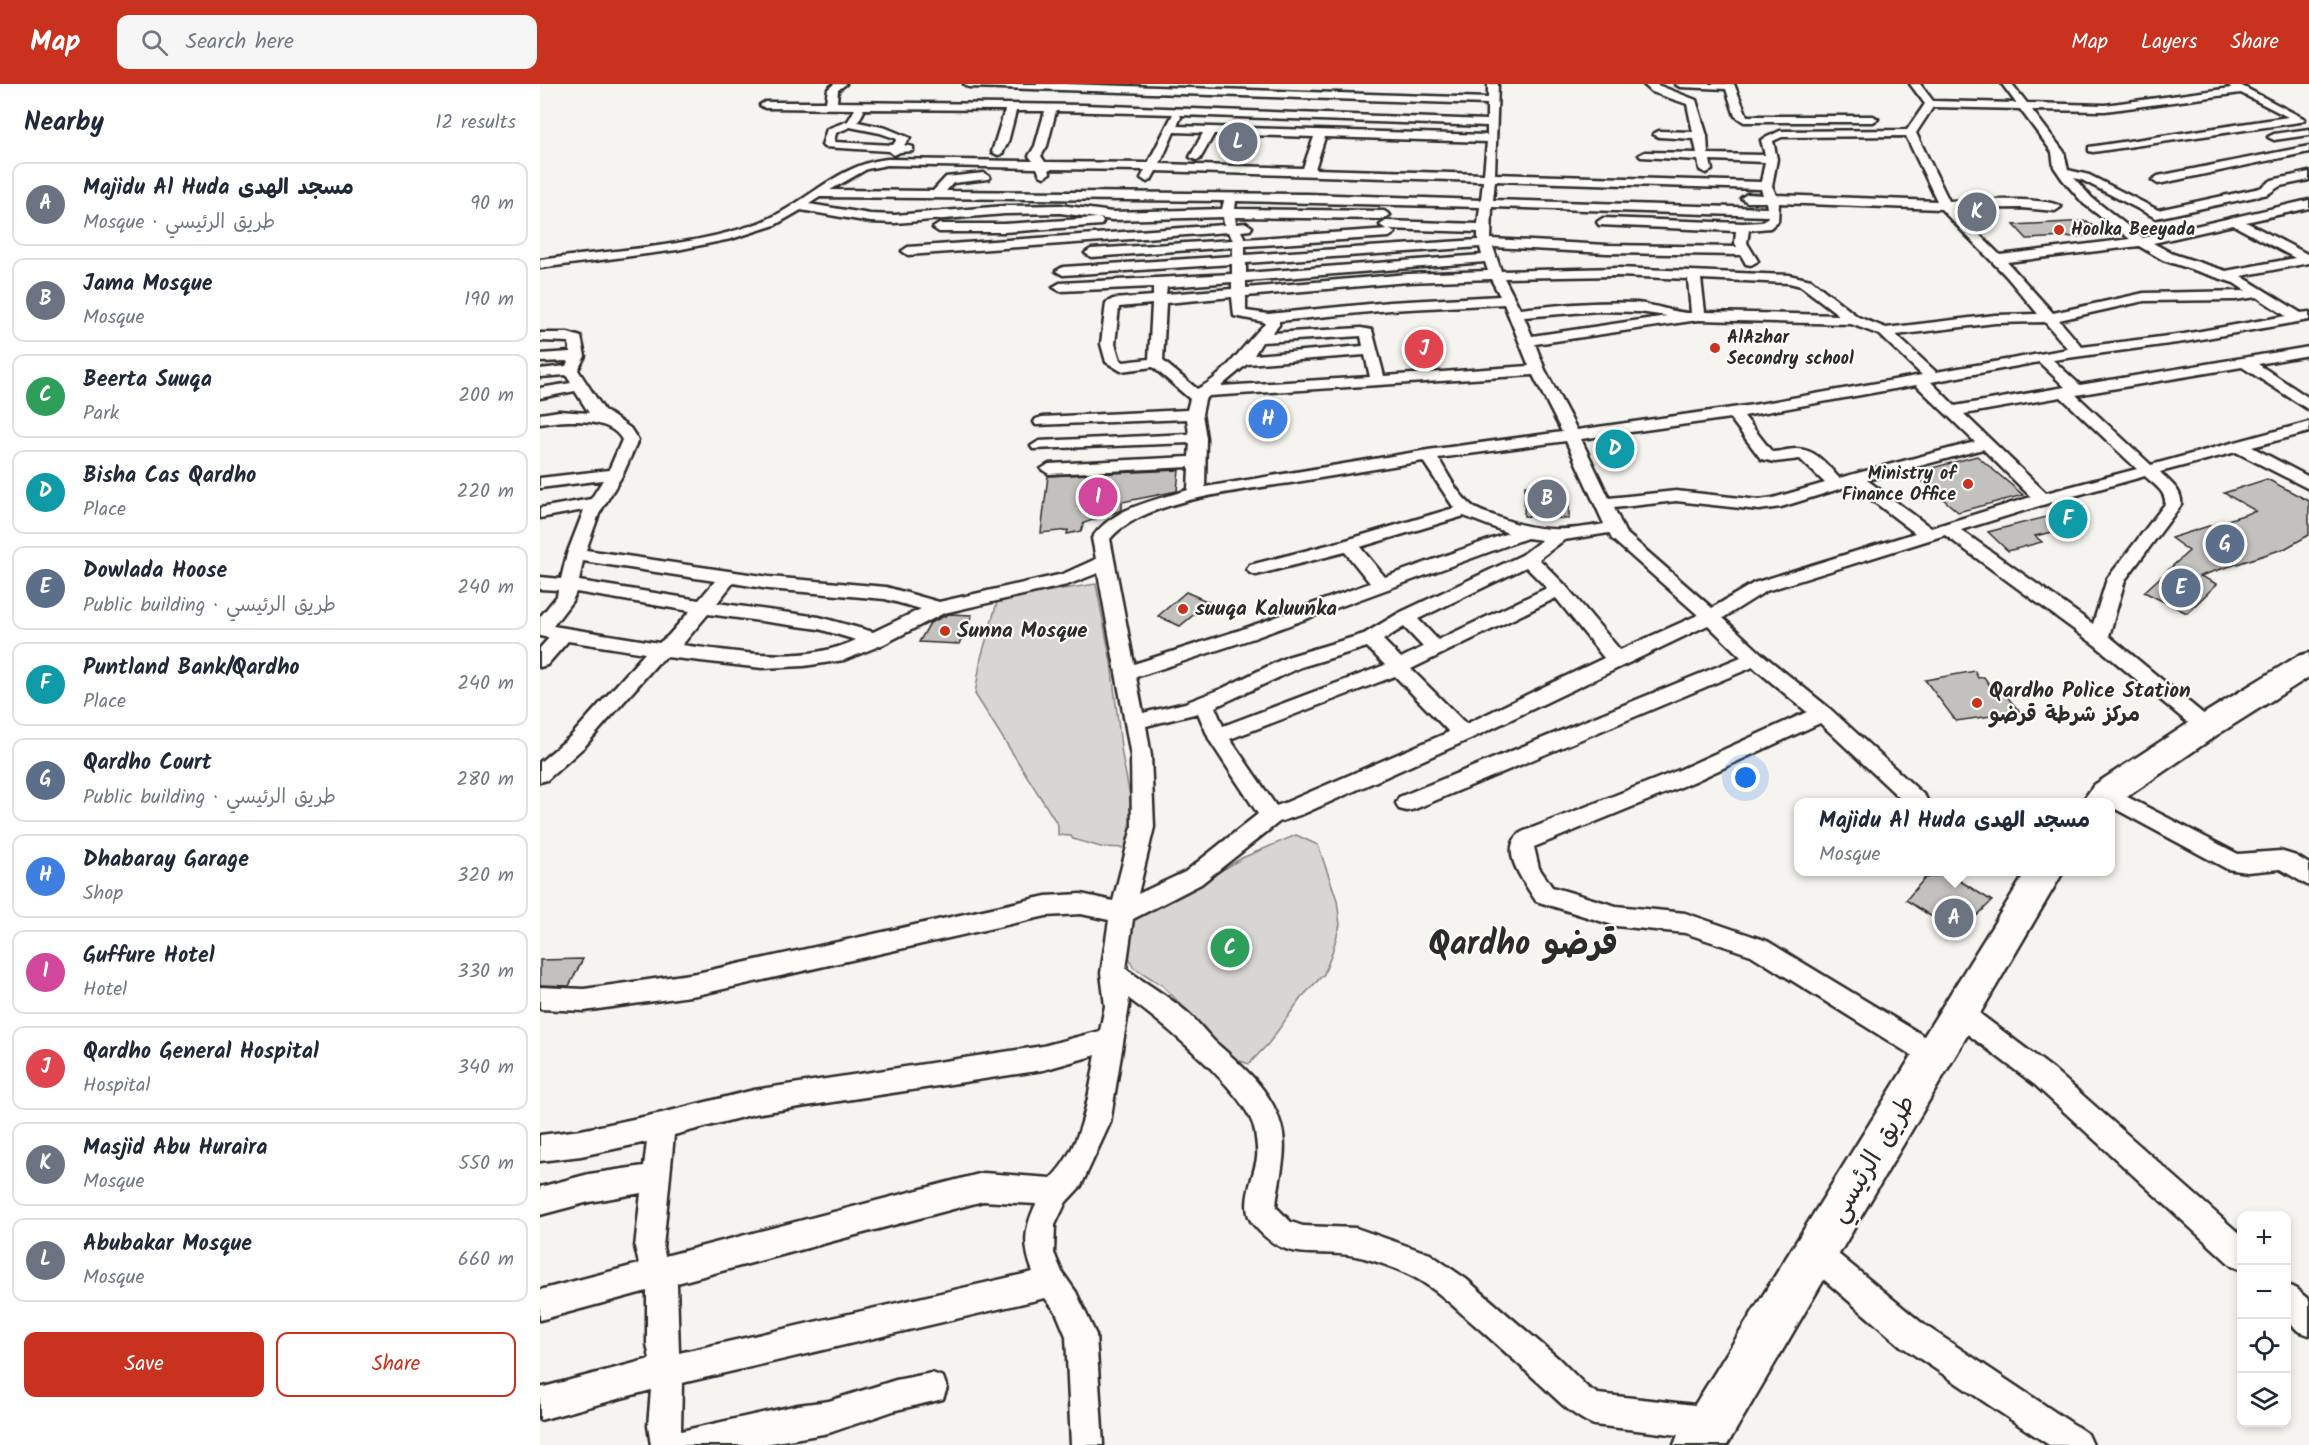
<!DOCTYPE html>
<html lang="en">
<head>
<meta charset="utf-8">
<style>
	:root { --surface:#fff; --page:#f6f6f7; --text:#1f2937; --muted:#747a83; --line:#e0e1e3; --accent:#c8321e }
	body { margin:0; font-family:Kalam,"Playpen Sans Arabic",sans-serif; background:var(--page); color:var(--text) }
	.controls { position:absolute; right:18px; bottom:18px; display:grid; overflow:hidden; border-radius:12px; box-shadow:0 3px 9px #0003 }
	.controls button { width:54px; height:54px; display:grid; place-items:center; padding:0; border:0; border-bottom:2px solid var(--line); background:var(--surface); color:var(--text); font:30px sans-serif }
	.you { position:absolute; left:1206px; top:694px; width:21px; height:21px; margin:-15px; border:4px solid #fff; border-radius:50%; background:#1a73e8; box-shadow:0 0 0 9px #1a73e833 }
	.badge { display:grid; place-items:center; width:39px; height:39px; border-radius:50%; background:var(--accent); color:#fff; font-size:20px; font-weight:700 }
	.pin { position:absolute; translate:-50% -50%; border:3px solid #fff; box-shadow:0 2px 6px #0006 }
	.popup { position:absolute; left:1254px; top:714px; width:321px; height:78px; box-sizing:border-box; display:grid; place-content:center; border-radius:12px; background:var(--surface); filter:drop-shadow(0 2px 4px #0005); font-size:20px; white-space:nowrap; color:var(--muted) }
	.popup b { font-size:22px; color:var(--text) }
	.popup::after { content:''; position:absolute; left:50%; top:100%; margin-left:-12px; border:12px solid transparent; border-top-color:var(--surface) }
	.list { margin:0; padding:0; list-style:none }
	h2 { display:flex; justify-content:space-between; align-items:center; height:78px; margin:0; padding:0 24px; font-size:26px }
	h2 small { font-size:20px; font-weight:400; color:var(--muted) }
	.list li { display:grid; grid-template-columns:39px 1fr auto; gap:18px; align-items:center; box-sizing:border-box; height:84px; margin:0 12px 12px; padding:0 12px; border:2px solid var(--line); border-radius:12px }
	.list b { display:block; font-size:22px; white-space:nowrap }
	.list p { margin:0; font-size:20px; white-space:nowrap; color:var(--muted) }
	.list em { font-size:20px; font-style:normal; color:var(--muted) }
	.actions { display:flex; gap:12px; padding:18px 24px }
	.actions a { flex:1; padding:14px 0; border:2px solid var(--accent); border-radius:12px; text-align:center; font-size:21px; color:var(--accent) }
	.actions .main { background:var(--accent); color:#fff }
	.icon { flex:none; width:33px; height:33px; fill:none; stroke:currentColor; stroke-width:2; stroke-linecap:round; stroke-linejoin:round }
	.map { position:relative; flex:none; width:1769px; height:1361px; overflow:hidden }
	header { display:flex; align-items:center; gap:36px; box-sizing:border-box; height:84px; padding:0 30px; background:var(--accent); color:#fff }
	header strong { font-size:28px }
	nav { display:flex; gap:33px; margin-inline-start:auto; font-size:21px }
	.search { width:420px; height:54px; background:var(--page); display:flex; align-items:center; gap:15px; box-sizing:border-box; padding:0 21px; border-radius:12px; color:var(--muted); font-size:22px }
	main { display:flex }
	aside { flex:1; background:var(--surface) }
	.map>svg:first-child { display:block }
	.green { fill:#d7d6d2; stroke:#81807e; stroke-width:1.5 }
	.building { fill:#c2c1be; stroke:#2b2b2b; stroke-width:1.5 }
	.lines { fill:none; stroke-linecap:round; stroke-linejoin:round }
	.minor-casing { stroke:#2b2b2b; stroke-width:5 }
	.primary-casing { stroke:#2b2b2b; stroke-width:5 }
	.minor { fill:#fdfcf7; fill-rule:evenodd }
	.primary { fill:#fdfcf7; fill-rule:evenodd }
	.poi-dot { fill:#c8321e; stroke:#fdfcf7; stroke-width:2 }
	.labels { text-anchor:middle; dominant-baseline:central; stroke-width:4.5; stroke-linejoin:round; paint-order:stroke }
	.far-poi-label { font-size:18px; font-weight:bold; fill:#2b2b2b; stroke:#fdfcf7; text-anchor:start }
	.poi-label { font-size:21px; font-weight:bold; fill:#2b2b2b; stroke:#fdfcf7; text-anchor:start }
	.near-street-label { font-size:26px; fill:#2b2b2b; stroke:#fdfcf7 }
	.town-label { font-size:33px; font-weight:bold; fill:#2b2b2b; stroke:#fdfcf7 }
</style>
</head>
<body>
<header>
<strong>Map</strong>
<div class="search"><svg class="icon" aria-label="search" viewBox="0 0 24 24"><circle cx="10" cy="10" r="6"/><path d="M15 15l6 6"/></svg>Search here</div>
<nav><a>Map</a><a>Layers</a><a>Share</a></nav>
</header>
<main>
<aside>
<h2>Nearby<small>12 results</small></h2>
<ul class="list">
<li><span class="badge" style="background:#6b7280">A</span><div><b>Majidu Al Huda مسجد الهدى</b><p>Mosque · طريق الرئيسي</p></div><em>90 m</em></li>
<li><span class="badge" style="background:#6b7280">B</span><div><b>Jama Mosque</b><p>Mosque</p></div><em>190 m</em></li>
<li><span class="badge" style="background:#2e9e5b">C</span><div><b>Beerta Suuqa</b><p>Park</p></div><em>200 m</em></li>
<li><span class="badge" style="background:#0f9aa8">D</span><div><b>Bisha Cas Qardho</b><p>Place</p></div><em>220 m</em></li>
<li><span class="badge" style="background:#5c6f8a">E</span><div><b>Dowlada Hoose</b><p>Public building · طريق الرئيسي</p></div><em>240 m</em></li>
<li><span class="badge" style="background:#0f9aa8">F</span><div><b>Puntland Bank/Qardho</b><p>Place</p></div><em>240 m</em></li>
<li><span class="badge" style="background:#5c6f8a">G</span><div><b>Qardho Court</b><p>Public building · طريق الرئيسي</p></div><em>280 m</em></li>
<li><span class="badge" style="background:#3f7fe0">H</span><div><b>Dhabaray Garage</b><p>Shop</p></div><em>320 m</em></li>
<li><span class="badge" style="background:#d1479c">I</span><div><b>Guffure Hotel</b><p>Hotel</p></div><em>330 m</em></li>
<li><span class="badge" style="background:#e0444e">J</span><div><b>Qardho General Hospital</b><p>Hospital</p></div><em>340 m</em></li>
<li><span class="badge" style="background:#6b7280">K</span><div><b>Masjid Abu Huraira</b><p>Mosque</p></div><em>550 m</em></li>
<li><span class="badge" style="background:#6b7280">L</span><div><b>Abubakar Mosque</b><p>Mosque</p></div><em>660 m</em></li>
</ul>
<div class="actions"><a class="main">Save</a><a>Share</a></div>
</aside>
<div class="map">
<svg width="1769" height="1361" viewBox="0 0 1769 1361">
	<rect width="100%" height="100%" fill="#f5f4ef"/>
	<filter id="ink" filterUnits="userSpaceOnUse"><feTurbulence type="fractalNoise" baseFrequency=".0167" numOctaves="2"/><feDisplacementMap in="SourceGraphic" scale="12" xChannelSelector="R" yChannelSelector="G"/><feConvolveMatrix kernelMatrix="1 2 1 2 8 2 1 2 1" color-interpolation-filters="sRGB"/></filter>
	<g filter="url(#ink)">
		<!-- green -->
		<g class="green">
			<polygon points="556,500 571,578 582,671 591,717 592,747 587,764 561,763 533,755 531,752 518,751 518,741 435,610 441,574 458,515"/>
			<polygon points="756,751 778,761 797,816 800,841 791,872 784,890 761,914 729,959 709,980 697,976 687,969 622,901 593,883 587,868 586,827 650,806 702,774"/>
		</g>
		<!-- building -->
		<g class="building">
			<polygon points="1418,127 1450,127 1456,135 1426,135"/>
			<polygon points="1547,137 1564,151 1487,155 1474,141"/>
			<polygon points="1083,356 1094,371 1067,375 1056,359"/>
			<polygon points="1437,372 1483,411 1418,428 1373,389"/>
			<polygon points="639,386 637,407 582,418 582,426 544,439 541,447 527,450 528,446 501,449 508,392"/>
			<polygon points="1727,395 1769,417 1769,451 1746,464 1660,492 1677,500 1647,529 1604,508 1649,467 1631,454 1716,427 1684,409"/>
			<polygon points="985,402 1029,403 1029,435 984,432"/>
			<polygon points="1533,426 1548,440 1495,452 1502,458 1468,467 1448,448"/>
			<polygon points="646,508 669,518 640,542 618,532"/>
			<polygon points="409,530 432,531 419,560 379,558 390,539"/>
			<polygon points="1435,587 1438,594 1444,593 1456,610 1464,609 1480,628 1416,637 1385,596"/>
			<polygon points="1409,790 1452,817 1418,850 1366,816 1385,794"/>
			<polygon points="43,875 29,902 0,901 0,876"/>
		</g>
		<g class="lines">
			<defs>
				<g id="minor">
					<path d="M294 0H306L298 6 297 18 544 21 947 36V20L429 3 424 0H525L948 14V0H958L955 90 1221 98 1225 78 1170 76 1172 86 1166 89 1160 86 1158 76 1101 73 1099 71 1105 68 1157 69 1154 55 1119 53 1113 50 1119 47 1153 48 1147 20 1112 8 1103 0H1115L1156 16 1167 52 1168 70 1225 71 1221 56 1240 47 1367 46 1385 20 1370 0H1380L1393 17 1476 19 1462 0H1472L1487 19 1565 21 1691 4 1688 0H1698L1765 35 1760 38 1553 68 1549 67V63L1748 33 1701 9 1565 27 1492 26 1524 68 1528 86 1549 91 1618 126 1720 104 1732 96 1769 88V96L1740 102 1728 110 1616 134 1542 96 1534 94 1552 114 1603 154 1769 116V124L1706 138 1769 171V179L1701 192 1761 229 1769 228V236L1644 258 1513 276 1540 301 1769 263V271L1718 280 1769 314V326L1702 283 1536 311 1611 381 1769 338V348L1712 363 1769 393V405L1696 368 1620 388C1629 398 1643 406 1641 421L1585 496 1569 552 1673 638 1676 643 1673 648 1666 650 1659 648 1555 561 1405 451 1226 507 1183 534 1222 570 1289 624 1385 712 1388 718H1364L1280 639 1153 698 994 763 999 784 1012 803 1076 822 1145 829 1227 857 1402 963 1406 971 1402 979 1393 983 1384 979 1211 871 1145 849 1076 842 996 817C984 798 957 765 982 748L1139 686 1267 628 1213 583 875 725 867 727 859 725 856 719 859 713 1201 573 1168 541 930 655 763 730 739 738 661 800 593 835 586 885C606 900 630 913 649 930 658 938 665 948 674 957 701 981 731 1005 741 1041 749 1068 738 1096 736 1123L751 1138 763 1142 816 1144 890 1170 926 1195 1019 1275 1048 1304 1058 1310 1172 1323 1183 1328 1188 1339 1183 1350 1172 1355 1054 1341C1030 1331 1016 1314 997 1297 977 1278 956 1260 936 1242 916 1225 896 1204 872 1192 858 1185 831 1175 816 1172 772 1164 747 1181 713 1140 699 1122 714 1093 717 1074 718 1066 716 1055 715 1047 709 1010 620 937 588 914L589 922 570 1039 541 1102 526 1118 515 1141 514 1169 522 1188 536 1208 556 1251 563 1361H531L526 1252 516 1228 505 1214 142 1299 141 1347 258 1321 289 1317 356 1296 392 1289 403 1293 407 1304 403 1315 356 1326 289 1349 219 1361H111L108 1342 111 1306 0 1336V1304L110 1275 107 1260V1207L0 1236V1206L99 1180 95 1163 101 1109 49 1118 0 1131V1103L49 1090 104 1082 107 1058 41 1072 0 1077V1051L41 1046 122 1029 214 1006 503 962 560 947 565 922 561 889 569 836 541 830 506 832 157 911 44 927 0 925V903L44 905 157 889 506 812 541 810 573 817 592 743 591 672 558 489 527 501 404 529 344 560 304 576 264 582 222 584 126 573 117 580 45 662 7 696 0 698V678L31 652 105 569 28 557 7 581 0 583V564L9 554 0 552V533L17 512 18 506 0 505V493L21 495 27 470 44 426 0 434V424L51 415 63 396 0 404V394L69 386 82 356C70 332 22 336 0 340V330L19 327 49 329 35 307 0 314V304L31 299 26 291 0 293V285L26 282 28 277 0 278V270L30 268 29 258 0 257V249H28L41 253 45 272 38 286 64 326 90 344 98 356 83 390 59 430 46 466 229 493 346 503 399 518 523 490 556 475 552 454C573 423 614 417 648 406L649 383 509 390 501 385 509 380 649 373 650 359 493 365 491 362 499 357 649 350 647 335 496 341 494 338 496 335 502 333 647 326 650 315 613 283 581 287 566 278 561 260 566 219 573 215 613 212V203L520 207 513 203 520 199 692 190V180L523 191 516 187 523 183 693 172V163L551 173 545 169 551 165 693 156 688 148 368 171 362 167 368 163 684 141 683 133 572 136 520 129 465 130 355 139 330 138 261 126 235 141 191 155 137 166 0 184V176C70 166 145 164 213 141 262 125 294 81 347 75L493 77 489 72 495 62 505 27H476L468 58 462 70 458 71 452 68 465 26 323 25 324 27 318 38 346 44 370 54 364 61 373 63V67L360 68 354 71 349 67 284 63 282 61 287 45 308 37 315 25 225 24 220 21 225 18H286L288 5ZM1393 23 1480 25 1512 68 1514 83 1523 96 1544 120 1590 155 1460 171 1413 125 1481 124 1515 127 1521 123C1509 112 1429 117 1409 117L1376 49ZM516 27 633 30 608 79 505 78 501 72 507 62ZM640 31 947 42V51L637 42 641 33ZM310 43 340 49 357 55 353 61 294 58 296 49ZM634 48 663 49 650 73 656 76 660 75 674 50 774 53 763 84 620 80ZM1366 52 1397 117 1236 111 1232 102 1237 75 1233 57 1242 53ZM785 53 947 58 944 90 775 85ZM347 81 497 84 500 91 504 93 510 89 509 85 605 86 601 94 607 98 611 96 616 87 943 97 941 116 767 110 406 107 413 99 448 95 450 93 444 89 406 93 393 107 290 106 327 85ZM955 97 1221 105 1223 111 1207 110 1201 114 1207 118H1226L1227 124 953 116ZM280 113 684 117 682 125 572 128 520 121 465 122 355 131 330 130 269 120ZM696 117 940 123 938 140 846 137 840 141 846 145 938 148V156L705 171V162L849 153 855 149 849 145 705 155 701 147 710 146 712 143 706 139 696 140 695 133 844 135 850 131 844 127 695 125ZM1239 119 1401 125 1466 192 1498 230 1455 231 1346 244 1318 233 1271 196 1249 191 1078 184 961 187 953 163 1067 169 1201 171 1206 180 1211 181 1218 177 1207 159 1209 146 1230 144 1238 137ZM952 123 1228 132V133L1222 138 1203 139 1063 134 1057 138 1059 141 1196 147 1195 159 1197 163 1067 161 951 155ZM1693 141 1755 174 1686 187 1633 170 1613 159ZM1599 162 1623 176 1694 199 1706 207 1604 209 1513 229 1467 178ZM940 163 942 171 706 189V179ZM945 178 948 187 868 190 706 204V197ZM1078 192 1148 195 1151 229C1140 230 1111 220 1097 219 1058 217 1019 221 980 225L964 194ZM951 195 960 212 850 218 728 230 706 227V212L868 198ZM1161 195 1249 199 1261 202 1299 231 1165 228ZM692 198V205L626 210 627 203ZM692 213 694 232 724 238 725 240C702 261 686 292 657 305L623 277 626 219ZM1717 213 1746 232 1644 250 1542 263 1519 236 1604 217 1695 216ZM612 220 609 275 584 278 580 276 575 260 579 223ZM964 220 989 282 844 292 832 246 821 244 732 249 739 241V237L850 226ZM1058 227 1099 228 1127 232 992 252 984 233ZM1158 236 1311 240 1340 251 1382 291 1213 321 1037 346 1005 286 995 260ZM1505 238 1528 265 1396 288 1356 251 1455 239ZM821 252 823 262 714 271 722 258ZM825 271 830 293 681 302 707 280ZM1499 278 1525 303 1415 322 1391 298ZM993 291 1022 348 888 366 665 403 666 354 662 330 665 316 669 312ZM1376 301 1435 358 1299 394C1287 381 1276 365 1256 365 1248 365 1240 368 1232 368L1204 332ZM1521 313 1597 385 1506 409 1424 330ZM1190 334 1221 375 1235 378 1260 375 1285 399 1233 414 1219 416 1136 407 1069 414 1041 355ZM1026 357 1064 440C1022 448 995 448 955 432 946 429 937 427 930 420 916 408 908 390 898 374ZM1443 365 1491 413 1391 444 1327 396ZM883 377 914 424 803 457 710 481 707 485 710 489 716 491 805 468 830 499 700 546 594 580 570 455C603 415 706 406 756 398 798 391 841 384 883 377ZM1605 392C1613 400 1627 408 1625 420L1567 495 1553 540 1421 446 1509 419ZM1312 401 1375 449 1214 499 1172 524 1085 448 1074 424 1136 417 1219 426 1241 423ZM924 432 968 449 845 493 820 463ZM1069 449 1072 455 1158 531 1080 566 1025 501 999 475 1024 456ZM987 454 1002 456 982 471 859 529 824 550 747 573 681 605 645 619 603 629 596 593 714 554ZM43 477 175 497 159 516 39 497ZM986 483 1007 504 898 556 878 535ZM193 499 229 505 345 515 381 525 333 548 279 533 177 519ZM36 508 150 527 128 552 119 559 13 542 32 517ZM1016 514 1064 574 926 640 871 585ZM168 530 279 545 316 556C263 581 198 568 142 561ZM864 543 883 563 861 574 843 556ZM827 563 845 581 683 642 675 623 761 583ZM855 592 909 648 747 718 736 722 690 655ZM658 629 670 657 718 730 645 788 598 810 614 743 611 672 606 642ZM556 971C548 1014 543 1062 511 1094L443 1089 125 1172 123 1163 134 1051 214 1030 503 986ZM443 1117 496 1120C484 1145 483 1162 493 1188L139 1269 137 1199Z"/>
					<polygon points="1135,0 1194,0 1207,32 1333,32 1338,35 1333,38 1204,38 1195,32 1186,5 1140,3"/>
					<polygon points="1769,45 1769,51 1734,56 1728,53 1734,50"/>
					<polygon points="1769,62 1769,68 1618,100 1612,96 1618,92"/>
					<polygon points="557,134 561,135 563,138 561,141 464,148 399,148 393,144 399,140 464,140"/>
					<polygon points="1566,702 1698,770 1740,767 1756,772 1769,780 1769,802 1740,785 1707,788 1687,785 1570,722 1570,718 1558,716 1555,710 1558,704"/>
					<polygon points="1418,917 1427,920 1513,985 1702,1152 1702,1186 1692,1182 1495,1001 1409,936 1406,928 1409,920"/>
					<polygon points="1276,1156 1286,1160 1383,1240 1548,1350 1553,1361 1509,1361 1361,1262 1266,1180 1262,1170 1266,1160"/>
					<polygon points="1746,1200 1756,1205 1769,1216 1769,1251 1758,1247 1746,1235"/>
				</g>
				<g id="primary">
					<polygon points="1769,569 1769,593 1677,651 1578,719 1571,727 1570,718 1542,718 1554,701 1655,635 1758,572"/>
					<polygon points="1486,788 1523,788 1187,1361 1134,1361 1141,1343"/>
				</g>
			</defs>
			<!-- minor casing -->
			<use href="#minor" class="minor-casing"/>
			<!-- primary casing -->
			<use href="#primary" class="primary-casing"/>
			<!-- minor -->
			<use href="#minor" class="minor"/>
			<!-- primary -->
			<use href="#primary" class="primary"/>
		</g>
	</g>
	<!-- markers -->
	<g class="poi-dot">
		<circle cx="1519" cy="146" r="6"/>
		<circle cx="1175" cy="264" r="6"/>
		<circle cx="1428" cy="400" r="6"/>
		<circle cx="643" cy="525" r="6"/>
		<circle cx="405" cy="547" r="6"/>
		<circle cx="1437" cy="619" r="6"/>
	</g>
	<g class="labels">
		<!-- far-poi labels -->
		<g class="far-poi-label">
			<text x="1531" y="146">Hoolka Beeyada</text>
			<text x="1187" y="254">AlAzhar<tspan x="1187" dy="21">Secondry school</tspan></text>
			<text x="1416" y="390" text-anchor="end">Ministry of<tspan x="1416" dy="21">Finance Office</tspan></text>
		</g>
		<!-- poi labels -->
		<g class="poi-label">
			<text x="655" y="525">suuqa Kaluunka</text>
			<text x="417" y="547">Sunna Mosque</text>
			<text x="1449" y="607">Qardho Police Station<tspan x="1449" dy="24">مركز شرطة قرضو</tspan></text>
		</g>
		<!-- near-street labels -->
		<g class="near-street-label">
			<text transform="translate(1333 1075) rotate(-59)">طريق الرئيسي</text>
		</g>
		<!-- town labels -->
		<g class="town-label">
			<text x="983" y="861">Qardho قرضو</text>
		</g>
	</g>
</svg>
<div class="controls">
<button>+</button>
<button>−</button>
<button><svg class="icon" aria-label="locate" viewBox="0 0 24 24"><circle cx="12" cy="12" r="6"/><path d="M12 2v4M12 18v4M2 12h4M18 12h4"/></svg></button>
<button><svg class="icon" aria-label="layers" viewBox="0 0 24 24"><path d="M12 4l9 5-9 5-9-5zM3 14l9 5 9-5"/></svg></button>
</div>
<div class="you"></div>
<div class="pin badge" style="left:1414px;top:834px;background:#6b7280">A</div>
<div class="popup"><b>Majidu Al Huda مسجد الهدى</b>Mosque</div>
<div class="pin badge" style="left:1007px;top:415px;background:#6b7280">B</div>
<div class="pin badge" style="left:690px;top:864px;background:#2e9e5b">C</div>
<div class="pin badge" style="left:1075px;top:365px;background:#0f9aa8">D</div>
<div class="pin badge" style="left:1641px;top:504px;background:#5c6f8a">E</div>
<div class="pin badge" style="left:1528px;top:435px;background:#0f9aa8">F</div>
<div class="pin badge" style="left:1685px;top:460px;background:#5c6f8a">G</div>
<div class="pin badge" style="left:728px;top:335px;background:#3f7fe0">H</div>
<div class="pin badge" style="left:558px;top:413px;background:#d1479c">I</div>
<div class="pin badge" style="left:884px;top:265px;background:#e0444e">J</div>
<div class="pin badge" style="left:1437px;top:128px;background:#6b7280">K</div>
<div class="pin badge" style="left:698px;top:58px;background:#6b7280">L</div>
</div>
</main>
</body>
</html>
